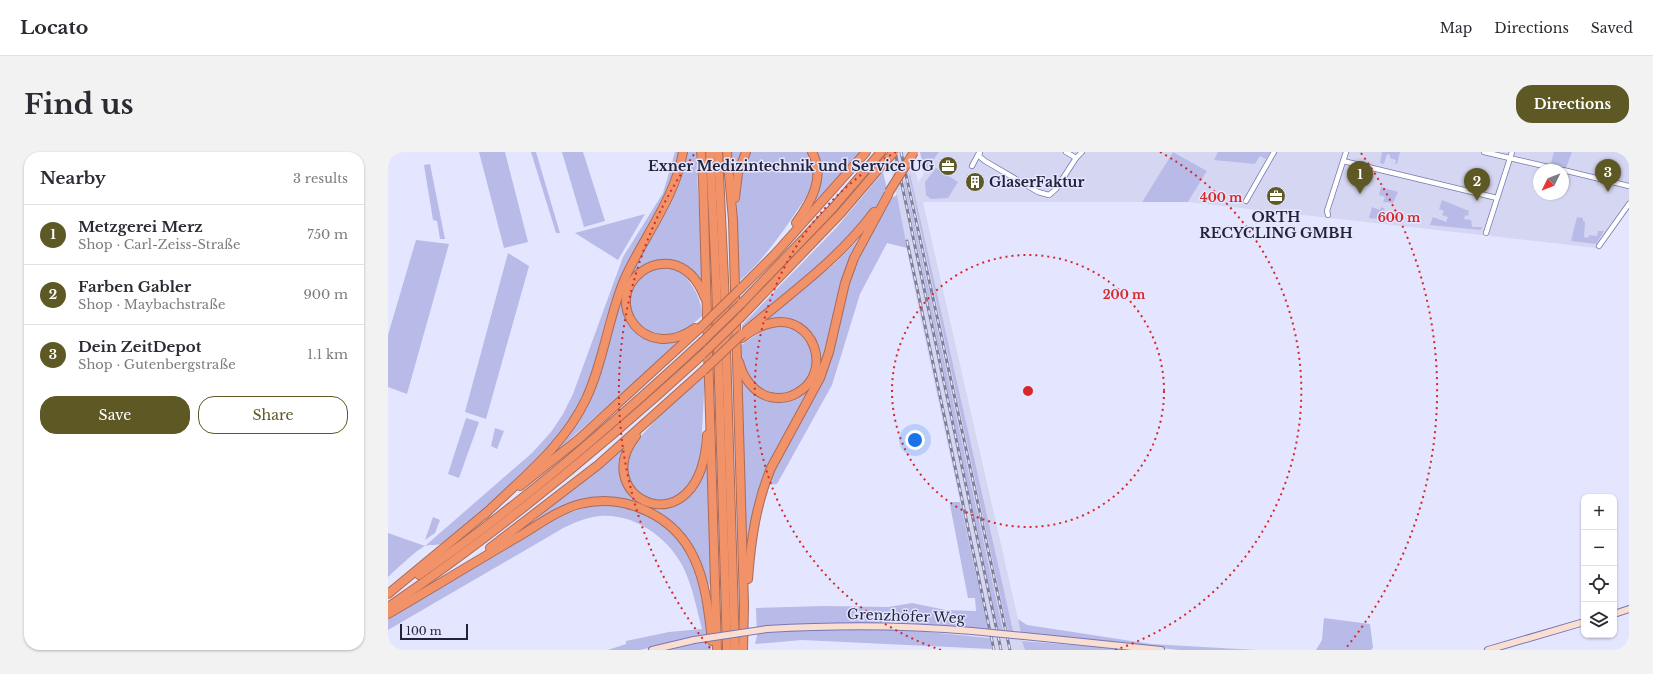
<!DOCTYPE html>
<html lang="en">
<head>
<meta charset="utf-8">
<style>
	:root { --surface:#fff; --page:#f2f2f3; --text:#2b2b33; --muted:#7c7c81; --line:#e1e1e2; --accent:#5d5824 }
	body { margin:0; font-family:"Libre Baskerville",serif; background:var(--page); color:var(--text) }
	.controls { position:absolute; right:12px; bottom:12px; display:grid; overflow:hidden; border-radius:8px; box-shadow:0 1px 3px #0004 }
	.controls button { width:36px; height:36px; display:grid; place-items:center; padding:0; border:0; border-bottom:1px solid var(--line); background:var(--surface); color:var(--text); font:20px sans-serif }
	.compass { position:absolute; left:1145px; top:12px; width:36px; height:36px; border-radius:50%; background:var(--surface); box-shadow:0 1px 3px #0004; rotate:227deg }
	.scale { position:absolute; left:12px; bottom:10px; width:68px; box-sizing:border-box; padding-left:4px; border:2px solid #222239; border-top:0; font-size:11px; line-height:14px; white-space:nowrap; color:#222239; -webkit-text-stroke:3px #e4e5ff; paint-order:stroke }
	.you { position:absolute; left:527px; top:288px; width:14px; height:14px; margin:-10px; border:3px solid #fff; border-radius:50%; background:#1a73e8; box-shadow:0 0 0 6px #1a73e833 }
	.badge { display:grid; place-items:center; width:26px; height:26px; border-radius:50%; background:var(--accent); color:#fff; font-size:13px; font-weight:700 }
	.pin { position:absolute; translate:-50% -33px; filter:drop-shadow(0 1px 2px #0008) }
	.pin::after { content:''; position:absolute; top:21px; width:14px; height:12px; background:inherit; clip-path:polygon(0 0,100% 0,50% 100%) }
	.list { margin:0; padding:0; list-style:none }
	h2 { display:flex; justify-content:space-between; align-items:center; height:52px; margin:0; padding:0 16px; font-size:17px }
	h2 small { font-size:13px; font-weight:400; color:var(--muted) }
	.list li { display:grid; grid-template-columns:26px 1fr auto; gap:12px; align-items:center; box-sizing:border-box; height:60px; padding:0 16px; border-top:1px solid var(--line) }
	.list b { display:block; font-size:15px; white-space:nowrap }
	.list p { margin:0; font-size:13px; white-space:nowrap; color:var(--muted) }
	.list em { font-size:13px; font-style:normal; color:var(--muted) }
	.actions { display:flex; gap:8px; padding:12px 16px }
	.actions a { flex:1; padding:9px 0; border:1px solid var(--accent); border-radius:16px; text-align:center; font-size:14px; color:var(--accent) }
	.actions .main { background:var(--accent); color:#fff }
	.icon { flex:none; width:22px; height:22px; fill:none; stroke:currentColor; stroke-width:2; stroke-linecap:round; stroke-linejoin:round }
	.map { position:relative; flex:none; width:1241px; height:498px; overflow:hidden; border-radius:16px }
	header { display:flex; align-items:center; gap:24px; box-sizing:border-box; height:56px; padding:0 20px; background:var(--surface); border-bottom:1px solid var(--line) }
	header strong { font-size:19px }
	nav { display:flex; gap:22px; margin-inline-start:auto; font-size:14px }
	.intro { display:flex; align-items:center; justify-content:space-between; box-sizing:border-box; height:96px; padding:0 24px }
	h1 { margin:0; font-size:28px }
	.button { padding:10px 18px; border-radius:16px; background:var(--accent); color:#fff; font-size:14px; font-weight:700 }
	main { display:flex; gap:24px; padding:0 24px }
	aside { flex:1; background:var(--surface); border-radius:16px; box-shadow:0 1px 3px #0004 }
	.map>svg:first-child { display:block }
	.built { fill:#d5d6f2; fill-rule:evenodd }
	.green { fill:#b8bae8 }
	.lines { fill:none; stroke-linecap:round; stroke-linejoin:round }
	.street-casing { stroke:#7878b1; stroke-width:6 }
	.secondary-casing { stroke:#7878b1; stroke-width:8 }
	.highway-casing { stroke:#a96b58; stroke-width:10 }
	.street { stroke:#fff; stroke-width:4.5 }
	.secondary { stroke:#fbded2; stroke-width:6 }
	.highway { stroke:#f19269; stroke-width:8 }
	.rail-casing { stroke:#7e7e97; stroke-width:3 }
	.rail { stroke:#e4e5ff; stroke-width:1.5; stroke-dasharray:4.5; stroke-linecap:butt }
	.secondary-bridge-casing { stroke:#7878b1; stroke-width:8; stroke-linecap:butt }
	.highway-bridge-casing { stroke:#a96b58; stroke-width:10; stroke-linecap:butt }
	.secondary-bridge { stroke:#fbded2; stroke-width:6 }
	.highway-bridge { stroke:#f19269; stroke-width:8 }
	.ring { fill:none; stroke:#d62828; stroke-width:2; stroke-dasharray:2 4 }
	.labels { text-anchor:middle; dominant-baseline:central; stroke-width:3; stroke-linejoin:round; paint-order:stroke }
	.poi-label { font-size:14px; font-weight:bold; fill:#222239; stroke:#e4e5ff; text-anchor:end }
	.street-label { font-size:14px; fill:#222239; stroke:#e4e5ff }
	.centre { fill:#d62828; stroke:#e4e5ff; stroke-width:2 }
	.ring-label { font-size:12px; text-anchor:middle; font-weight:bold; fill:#d62828; stroke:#e4e5ff; stroke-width:3; stroke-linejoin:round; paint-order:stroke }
</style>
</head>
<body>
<header>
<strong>Locato</strong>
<nav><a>Map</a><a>Directions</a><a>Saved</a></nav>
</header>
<div class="intro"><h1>Find us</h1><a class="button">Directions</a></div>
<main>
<aside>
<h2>Nearby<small>3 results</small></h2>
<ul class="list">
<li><span class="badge">1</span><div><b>Metzgerei Merz</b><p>Shop · Carl-Zeiss-Straße</p></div><em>750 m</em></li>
<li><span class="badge">2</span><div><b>Farben Gabler</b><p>Shop · Maybachstraße</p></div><em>900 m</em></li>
<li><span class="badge">3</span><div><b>Dein ZeitDepot</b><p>Shop · Gutenbergstraße</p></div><em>1.1 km</em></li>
</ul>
<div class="actions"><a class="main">Save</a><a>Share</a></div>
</aside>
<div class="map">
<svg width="1241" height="498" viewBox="0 0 1241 498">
	<rect width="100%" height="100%" fill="#e4e5ff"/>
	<!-- built -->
	<g class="built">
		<polygon points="500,0 524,0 530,30 551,0 785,0 754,50 535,50 637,498 604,498 530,155"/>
		<path d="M785 0H1241V55L1209 96 800 50 819 19ZM1151 18H1175V42H1151Z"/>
	</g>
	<!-- green -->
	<g class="green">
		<polygon points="91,0 117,0 140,90 116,96"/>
		<polygon points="143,0 148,0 172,81 168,81"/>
		<polygon points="174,0 195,0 217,69 196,75"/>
		<path d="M287 0H292C283 51 247 93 227 140 213 174 210 212 194 246 171 297 123 335 81 370 73 376 64 388 55 391 50 394 42 392 37 394 27 399 9 417 0 425V381L37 394 144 301 163 280 175 262 185 242 235 105 275 41Z"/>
		<path d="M299 0H308L315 135 298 116 295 122C307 136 313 146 314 164L283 190 289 189 290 191 274 206 164 303 180 283 221 185 235 140 243 122 280 57 290 32Z"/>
		<polygon points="343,0 355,0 346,28"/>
		<path d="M362 0H473L422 57 432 24C407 61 384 101 350 130L349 52 352 26Z"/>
		<polygon points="532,0 551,0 536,21"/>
		<polygon points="785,0 819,19 800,50 754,50"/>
		<polygon points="830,0 882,0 878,7 872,4 867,12 826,8"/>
		<polygon points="994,0 1012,0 1009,12 1007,11 1008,8 1002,6 1002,3 999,2 996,12 992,11"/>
		<polygon points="1166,0 1184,0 1178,16 1163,11"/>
		<polygon points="42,12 57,87 52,87 49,69 45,68 36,13"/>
		<polygon points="548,16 570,30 560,46 543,47 538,43 537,30"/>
		<polygon points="495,20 499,37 483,64 462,88 354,179 354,173 448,76"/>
		<polygon points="522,22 625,479 620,479 521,24"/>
		<polygon points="517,29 615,479 610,478 516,31"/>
		<polygon points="993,35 1010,40 1005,51 995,50 997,45 991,43"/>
		<polygon points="509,43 519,96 499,91 472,142 444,233 389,332 372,334 358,402 352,222 363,229 355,215 352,194 378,176 375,169 446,112 472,86 462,106 481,82 503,46"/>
		<polygon points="1054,48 1081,59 1080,64 1077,63 1076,67 1083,68 1084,75 1094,75 1093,78 1042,73 1045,65 1058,70 1060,65 1054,63 1056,59 1051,57"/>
		<polygon points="984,55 992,58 993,55 997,57 995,63 1008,69 981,66"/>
		<polygon points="257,62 230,108 187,81"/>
		<polygon points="1189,65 1195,66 1195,69 1197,70 1196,85 1200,86 1201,83 1209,84 1210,79 1216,79 1208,92 1183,89"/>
		<polygon points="28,88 61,92 19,242 0,235 0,183"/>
		<polygon points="120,101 141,114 98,267 77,260"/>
		<polygon points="317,224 313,298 320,300 324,437 317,426 305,397 255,354 237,348 220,347 160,363 145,370 236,294 231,318 238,315 243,295 275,260"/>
		<polygon points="78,266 91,270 71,326 60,322"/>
		<polygon points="107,276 116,279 109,297 103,294"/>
		<polygon points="565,350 572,350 600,477 492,469 489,475 602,486 604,497 414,488 367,492 369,484 368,456 436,454 500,455 524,451 558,458 588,459 587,446 580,446 562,353"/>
		<path d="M216 353C297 359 309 413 320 482L252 498H220L238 492V489L281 480 314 477C309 458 305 437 297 419 283 387 247 361 212 364 200 365 188 370 177 375L0 478V467L167 366 201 354Z"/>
		<polygon points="45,365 52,368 47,381 37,388"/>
		<polygon points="936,466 982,472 985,496 983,498 928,498 934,488"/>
		<polygon points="630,467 639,473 763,492 868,498 792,498 633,482"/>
		<polygon points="322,489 323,498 274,498"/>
		<polygon points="634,489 749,498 637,498"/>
	</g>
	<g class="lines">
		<defs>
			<g id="street">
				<polyline points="592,0 591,4 597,9 650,40 661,43 668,37 688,6 694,0"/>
				<polyline points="678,0 688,6"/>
				<polyline points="1096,0 1173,18"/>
				<polyline points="955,9 1109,46"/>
				<polyline points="584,14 591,1"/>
				<polyline points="1175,18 1241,34"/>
				<polyline points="858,49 886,0"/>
				<polyline points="940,63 939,59 958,0"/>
				<polyline points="1098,81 1124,0"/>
				<polyline points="1211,94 1241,52"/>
			</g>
			<g id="secondary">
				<polyline points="1226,462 1241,457"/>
				<path d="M379 477C448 473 515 473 584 479"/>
				<polyline points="636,484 773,498"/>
				<polyline points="264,498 306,488"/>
				<polyline points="1100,498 1196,470"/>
			</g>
			<g id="highway">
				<polyline points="313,0 315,28 329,498"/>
				<polyline points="322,0 328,129 339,498"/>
				<polyline points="330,0 336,128 347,498"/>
				<polyline points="339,0 345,68 356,453 355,498"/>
				<polyline points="347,46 350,21 358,0"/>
				<path d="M408 71C423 50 438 25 424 0"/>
				<polyline points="353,136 387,102 478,0"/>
				<polyline points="353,152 445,56 493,0"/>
				<polyline points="353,165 453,61 494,13"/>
				<path d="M307 176C257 212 214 151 253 120 261 114 272 111 282 112 300 115 311 130 317 146"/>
				<path d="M359 178C404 140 450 108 486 60"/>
				<path d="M351 210C355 226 366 241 382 245 392 247 401 246 409 241 446 221 426 162 384 171 373 173 363 179 354 186"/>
				<path d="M248 284C198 347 313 400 319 283"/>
				<polyline points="132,334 191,287 313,175"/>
				<path d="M96 363C132 328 176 294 198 247 216 209 220 165 237 126 256 84 287 47 295 0"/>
				<polyline points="102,396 210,313 315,219"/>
				<path d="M31 423C131 354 224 273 314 190"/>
				<path d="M360 427C363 388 368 352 383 316L432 226 441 200 457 131 466 106 500 43"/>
				<polyline points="0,442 99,360"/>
				<path d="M0 455C112 379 215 294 314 203"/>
				<path d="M0 462C43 437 85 411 128 386 149 374 169 358 192 352 238 341 287 364 306 406 318 431 321 462 324 489"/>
			</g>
		</defs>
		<!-- street casing -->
		<use href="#street" class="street-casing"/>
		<!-- secondary casing -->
		<use href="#secondary" class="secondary-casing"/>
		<!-- highway casing -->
		<use href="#highway" class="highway-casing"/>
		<!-- street -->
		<use href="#street" class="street"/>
		<!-- secondary -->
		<use href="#secondary" class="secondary"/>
		<!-- highway -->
		<use href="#highway" class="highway"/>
		<defs>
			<g id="rail">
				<polyline points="507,0 613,498"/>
				<polyline points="513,0 622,498"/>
				<polyline points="519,89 606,498"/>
			</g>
		</defs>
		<!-- rail casing -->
		<use href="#rail" class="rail-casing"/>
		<!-- rail -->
		<use href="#rail" class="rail"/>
		<defs>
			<g id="secondary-bridge">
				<polyline points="584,479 636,484"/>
				<polyline points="306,488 379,477"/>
			</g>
			<g id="highway-bridge">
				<polyline points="494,13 506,0"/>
				<polyline points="501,40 526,0"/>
				<polyline points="313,175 353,136"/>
				<polyline points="314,190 353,152"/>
				<polyline points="314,203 353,165"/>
				<polyline points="315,219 354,182"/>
			</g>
		</defs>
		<!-- secondary-bridge casing -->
		<use href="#secondary-bridge" class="secondary-bridge-casing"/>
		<!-- highway-bridge casing -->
		<use href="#highway-bridge" class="highway-bridge-casing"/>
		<!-- secondary-bridge -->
		<use href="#secondary-bridge" class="secondary-bridge"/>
		<!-- highway-bridge -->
		<use href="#highway-bridge" class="highway-bridge"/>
	</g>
	<!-- distance rings -->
	<g class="ring">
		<circle cx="640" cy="239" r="136"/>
		<path d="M553 498A273 273 0 0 1 508 0M772 0A273 273 0 0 1 727 498"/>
		<path d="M322 496A409 409 0 0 1 307 1M973 1A409 409 0 0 1 958 496"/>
	</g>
	<!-- icons -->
	<defs>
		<symbol id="office-disc" viewBox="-11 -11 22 22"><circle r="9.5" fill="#5d5824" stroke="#e4e5ff"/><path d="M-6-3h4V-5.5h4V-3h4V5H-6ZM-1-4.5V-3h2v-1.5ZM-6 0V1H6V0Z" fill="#fff"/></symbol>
		<symbol id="building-disc" viewBox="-11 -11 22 22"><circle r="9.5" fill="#5d5824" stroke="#e4e5ff"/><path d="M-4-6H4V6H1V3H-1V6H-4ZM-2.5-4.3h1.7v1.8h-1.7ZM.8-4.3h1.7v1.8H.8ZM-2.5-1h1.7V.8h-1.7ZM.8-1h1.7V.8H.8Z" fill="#fff"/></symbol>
	</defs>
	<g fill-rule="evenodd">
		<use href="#office-disc" x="549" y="3" width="22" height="22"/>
		<use href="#building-disc" x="576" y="19" width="22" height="22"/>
		<use href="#office-disc" x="877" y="33" width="22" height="22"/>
	</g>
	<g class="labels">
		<!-- poi labels -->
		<g class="poi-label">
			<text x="546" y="14">Exner Medizintechnik und Service UG</text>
			<text x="601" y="30" text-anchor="start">GlaserFaktur</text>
			<text x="888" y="65" text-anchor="middle">ORTH<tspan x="888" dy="16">RECYCLING GMBH</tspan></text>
		</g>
		<!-- street labels -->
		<g class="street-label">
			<text transform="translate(518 464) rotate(2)">Grenzhöfer Weg</text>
		</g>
	</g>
	<circle cx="640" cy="239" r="6" class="centre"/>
	<g class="ring-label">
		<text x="833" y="50">400 m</text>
		<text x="1011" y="70">600 m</text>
		<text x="736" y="147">200 m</text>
	</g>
</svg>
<div class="controls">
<button>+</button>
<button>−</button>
<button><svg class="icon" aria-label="locate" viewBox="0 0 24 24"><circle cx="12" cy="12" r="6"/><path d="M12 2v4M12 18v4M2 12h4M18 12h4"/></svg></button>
<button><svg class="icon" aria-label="layers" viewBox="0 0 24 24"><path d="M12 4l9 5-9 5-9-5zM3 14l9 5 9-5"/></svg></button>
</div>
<svg class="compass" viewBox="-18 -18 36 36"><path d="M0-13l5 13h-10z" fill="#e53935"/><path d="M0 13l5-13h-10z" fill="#7c7c81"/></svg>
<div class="scale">100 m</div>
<div class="you"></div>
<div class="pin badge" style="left:972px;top:42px">1</div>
<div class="pin badge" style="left:1089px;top:49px">2</div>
<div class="pin badge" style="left:1220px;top:40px">3</div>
</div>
</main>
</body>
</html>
